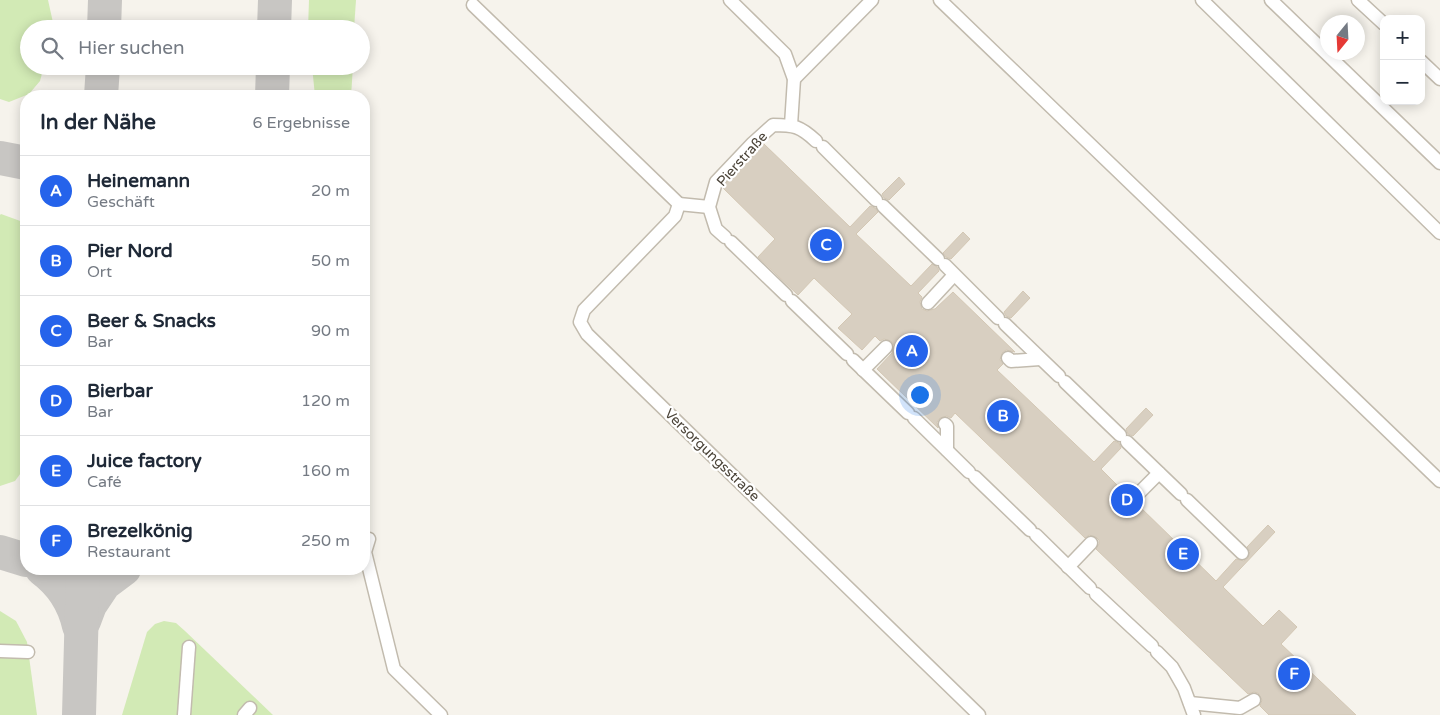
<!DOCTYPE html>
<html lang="de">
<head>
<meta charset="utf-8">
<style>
	:root { --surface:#fff; --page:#f6f6f7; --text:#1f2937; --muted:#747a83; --line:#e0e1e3; --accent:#2563eb }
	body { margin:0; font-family:"Varela Round",sans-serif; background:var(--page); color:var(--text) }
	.controls { position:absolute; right:15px; top:15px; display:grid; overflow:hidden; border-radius:10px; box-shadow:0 2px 12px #0003 }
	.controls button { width:45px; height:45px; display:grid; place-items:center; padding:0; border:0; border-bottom:1px solid var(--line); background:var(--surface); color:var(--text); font:25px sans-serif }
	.compass { position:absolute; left:1320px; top:15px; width:45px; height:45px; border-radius:50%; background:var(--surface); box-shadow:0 2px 12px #0003; rotate:198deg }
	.you { position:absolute; left:919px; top:394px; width:18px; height:18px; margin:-12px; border:4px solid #fff; border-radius:50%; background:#1a73e8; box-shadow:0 0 0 8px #1a73e833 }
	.badge { display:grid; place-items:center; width:32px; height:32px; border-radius:50%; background:var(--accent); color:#fff; font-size:16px; font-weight:700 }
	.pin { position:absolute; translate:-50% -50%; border:2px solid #fff; box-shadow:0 1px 5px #0006 }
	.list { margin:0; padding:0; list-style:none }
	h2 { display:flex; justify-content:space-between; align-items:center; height:65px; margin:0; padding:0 20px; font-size:21px }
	h2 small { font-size:16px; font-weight:400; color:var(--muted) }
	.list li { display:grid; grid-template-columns:32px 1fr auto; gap:15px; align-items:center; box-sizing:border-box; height:70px; padding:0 20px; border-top:1px solid var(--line) }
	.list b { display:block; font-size:19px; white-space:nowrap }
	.list p { margin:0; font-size:16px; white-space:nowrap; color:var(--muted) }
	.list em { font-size:16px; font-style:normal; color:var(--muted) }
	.icon { flex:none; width:28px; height:28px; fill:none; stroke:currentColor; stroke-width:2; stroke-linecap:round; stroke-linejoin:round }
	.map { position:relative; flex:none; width:1440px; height:715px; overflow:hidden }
	.search { position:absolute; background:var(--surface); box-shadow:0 2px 12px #0003; left:20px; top:20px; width:350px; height:55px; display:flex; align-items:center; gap:12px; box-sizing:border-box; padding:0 18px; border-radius:28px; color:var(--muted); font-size:19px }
	.panel { position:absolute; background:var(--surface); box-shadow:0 2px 12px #0003; left:20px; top:90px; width:350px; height:485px; border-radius:20px }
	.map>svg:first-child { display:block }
	.green { fill:#d2eab5 }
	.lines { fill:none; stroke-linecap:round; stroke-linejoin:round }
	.taxiway { stroke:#c8c6c3; stroke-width:34 }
	.building { fill:#d8cfc1; stroke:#d3c7b4 }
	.minor-casing { stroke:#c2bbae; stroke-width:15 }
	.minor { stroke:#fff; stroke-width:12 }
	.labels { text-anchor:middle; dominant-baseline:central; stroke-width:4.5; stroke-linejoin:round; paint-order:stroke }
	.street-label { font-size:14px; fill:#4b4439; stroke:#fff }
</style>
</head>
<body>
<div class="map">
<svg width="1440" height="715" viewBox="0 0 1440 715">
	<rect width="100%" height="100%" fill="#f6f3ec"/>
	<!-- green -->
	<g class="green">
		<polygon points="0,0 48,0 54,27 53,29 29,29 29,66 44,66 40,81 29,94 9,102 0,99"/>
		<polygon points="309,0 356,0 354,29 308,29"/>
		<polygon points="312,66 353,66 351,96 315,96"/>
		<polygon points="1,214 23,222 26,228 26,466 15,481 0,486 0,215"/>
		<polygon points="0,611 16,621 27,642 37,715 0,715"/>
		<polygon points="164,621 176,623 185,631 273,715 122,715 147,632 155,624"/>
	</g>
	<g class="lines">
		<!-- taxiway -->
		<g class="taxiway">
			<polyline points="104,29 105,0"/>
			<polyline points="274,29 275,0"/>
			<polyline points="101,96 103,66"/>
			<polyline points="272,96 273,66"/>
			<polyline points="0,158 26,163"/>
			<polyline points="0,552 26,560"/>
			<path d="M42 569C61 583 74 603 79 626"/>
			<polyline points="84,621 90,605 104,584 124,569"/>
			<polyline points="79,715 83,569"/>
		</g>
	</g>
	<!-- building -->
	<g class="building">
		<polygon points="764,144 850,227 870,206 875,208 878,212 856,234 911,286 932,264 937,267 939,271 918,293 922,297 920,302 922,309 927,311 934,309 935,309 953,292 1015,352 1006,350 1002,353 1000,360 1003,364 997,370 1094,462 1114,441 1119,443 1121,448 1101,469 1126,494 1124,498 1126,505 1129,508 1134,508 1138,505 1216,581 1236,559 1244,561 1248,558 1250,551 1247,547 1268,525 1275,532 1223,587 1263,626 1279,610 1297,627 1281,644 1356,715 1269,715 1260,706 1262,700 1258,693 1254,692 1248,694 1096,549 1099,544 1099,540 1096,537 1089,535 1085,538 955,413 951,418 947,416 940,418 937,422 938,428 877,369 892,353 894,345 891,341 884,339 880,341 875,336 862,350 838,328 852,314 814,278 798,295 758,257 775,239 723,188 723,186"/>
		<polygon points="899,177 905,184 889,200 884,198 882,194"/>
		<polygon points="963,232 970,239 951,259 946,257 943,253"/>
		<polygon points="1023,291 1030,298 1011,318 1006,316 1004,312"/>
		<polygon points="1146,408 1153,415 1133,436 1128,434 1126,429"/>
	</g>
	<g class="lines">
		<defs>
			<g id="minor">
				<polyline points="730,0 785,54 794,79 791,125"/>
				<polyline points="940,0 1440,481"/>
				<polyline points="1202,0 1440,233"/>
				<polyline points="1271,0 1440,163"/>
				<polyline points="1358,0 1384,24"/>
				<polyline points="473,5 679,204"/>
				<polyline points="1421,61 1440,79"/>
				<polyline points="794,79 872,0"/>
				<polyline points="823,147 876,200"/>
				<polyline points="883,206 938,259"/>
				<polyline points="709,207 679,204 675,216 584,310 580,322 587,334 979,715"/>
				<path d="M725 237 716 229 709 207 716 182 753 143 773 125C794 125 800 126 816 141"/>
				<polyline points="731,242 786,295"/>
				<polyline points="945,265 998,318"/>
				<polyline points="792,301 847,354"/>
				<polyline points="928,303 954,275"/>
				<polyline points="1005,324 1059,376"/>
				<polyline points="1008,358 1011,361 1040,359"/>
				<polyline points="853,360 908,413"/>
				<polyline points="863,370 886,347"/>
				<polyline points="1065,382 1120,435"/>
				<polyline points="914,418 969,472"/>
				<polyline points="945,424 947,426 947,450"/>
				<polyline points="1127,442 1181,494"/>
				<polyline points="975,477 1030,530"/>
				<polyline points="1132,500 1159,473"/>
				<polyline points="1187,500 1242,553"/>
				<polyline points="1036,535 1090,588"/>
				<polyline points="369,539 365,552 394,669 441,715"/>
				<polyline points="1068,567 1091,543"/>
				<polyline points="1096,594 1152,646"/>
				<polyline points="0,651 28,652"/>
				<polyline points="1157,652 1172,667 1184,688 1194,715"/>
				<polyline points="1190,703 1240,708 1254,700"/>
				<polyline points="184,715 189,647"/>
				<polyline points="244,715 250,708"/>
			</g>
		</defs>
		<!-- minor casing -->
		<use href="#minor" class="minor-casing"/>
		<!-- minor -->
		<use href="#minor" class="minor"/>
	</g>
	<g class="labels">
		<!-- street labels -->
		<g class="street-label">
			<text transform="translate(742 159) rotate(-48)">Pierstraße</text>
			<text transform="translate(712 455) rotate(44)">Versorgungsstraße</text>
		</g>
	</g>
</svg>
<div class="controls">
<button>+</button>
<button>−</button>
</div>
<svg class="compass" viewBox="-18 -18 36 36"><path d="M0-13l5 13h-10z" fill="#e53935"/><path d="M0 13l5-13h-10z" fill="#747a83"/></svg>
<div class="you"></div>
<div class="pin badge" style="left:912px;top:351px">A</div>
<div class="pin badge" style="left:1003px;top:416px">B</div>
<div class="pin badge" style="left:826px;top:245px">C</div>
<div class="pin badge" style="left:1127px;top:500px">D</div>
<div class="pin badge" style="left:1183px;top:554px">E</div>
<div class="pin badge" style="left:1294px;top:674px">F</div>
<div class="search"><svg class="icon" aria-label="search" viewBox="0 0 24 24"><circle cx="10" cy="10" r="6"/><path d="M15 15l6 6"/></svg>Hier suchen</div>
<section class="panel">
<h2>In der Nähe<small>6 Ergebnisse</small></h2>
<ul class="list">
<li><span class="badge">A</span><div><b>Heinemann</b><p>Geschäft</p></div><em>20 m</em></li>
<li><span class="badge">B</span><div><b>Pier Nord</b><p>Ort</p></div><em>50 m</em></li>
<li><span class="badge">C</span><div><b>Beer &amp; Snacks</b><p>Bar</p></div><em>90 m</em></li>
<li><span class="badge">D</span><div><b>Bierbar</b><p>Bar</p></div><em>120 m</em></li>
<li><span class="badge">E</span><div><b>Juice factory</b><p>Café</p></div><em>160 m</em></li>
<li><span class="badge">F</span><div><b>Brezelkönig</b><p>Restaurant</p></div><em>250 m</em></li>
</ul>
</section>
</div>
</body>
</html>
